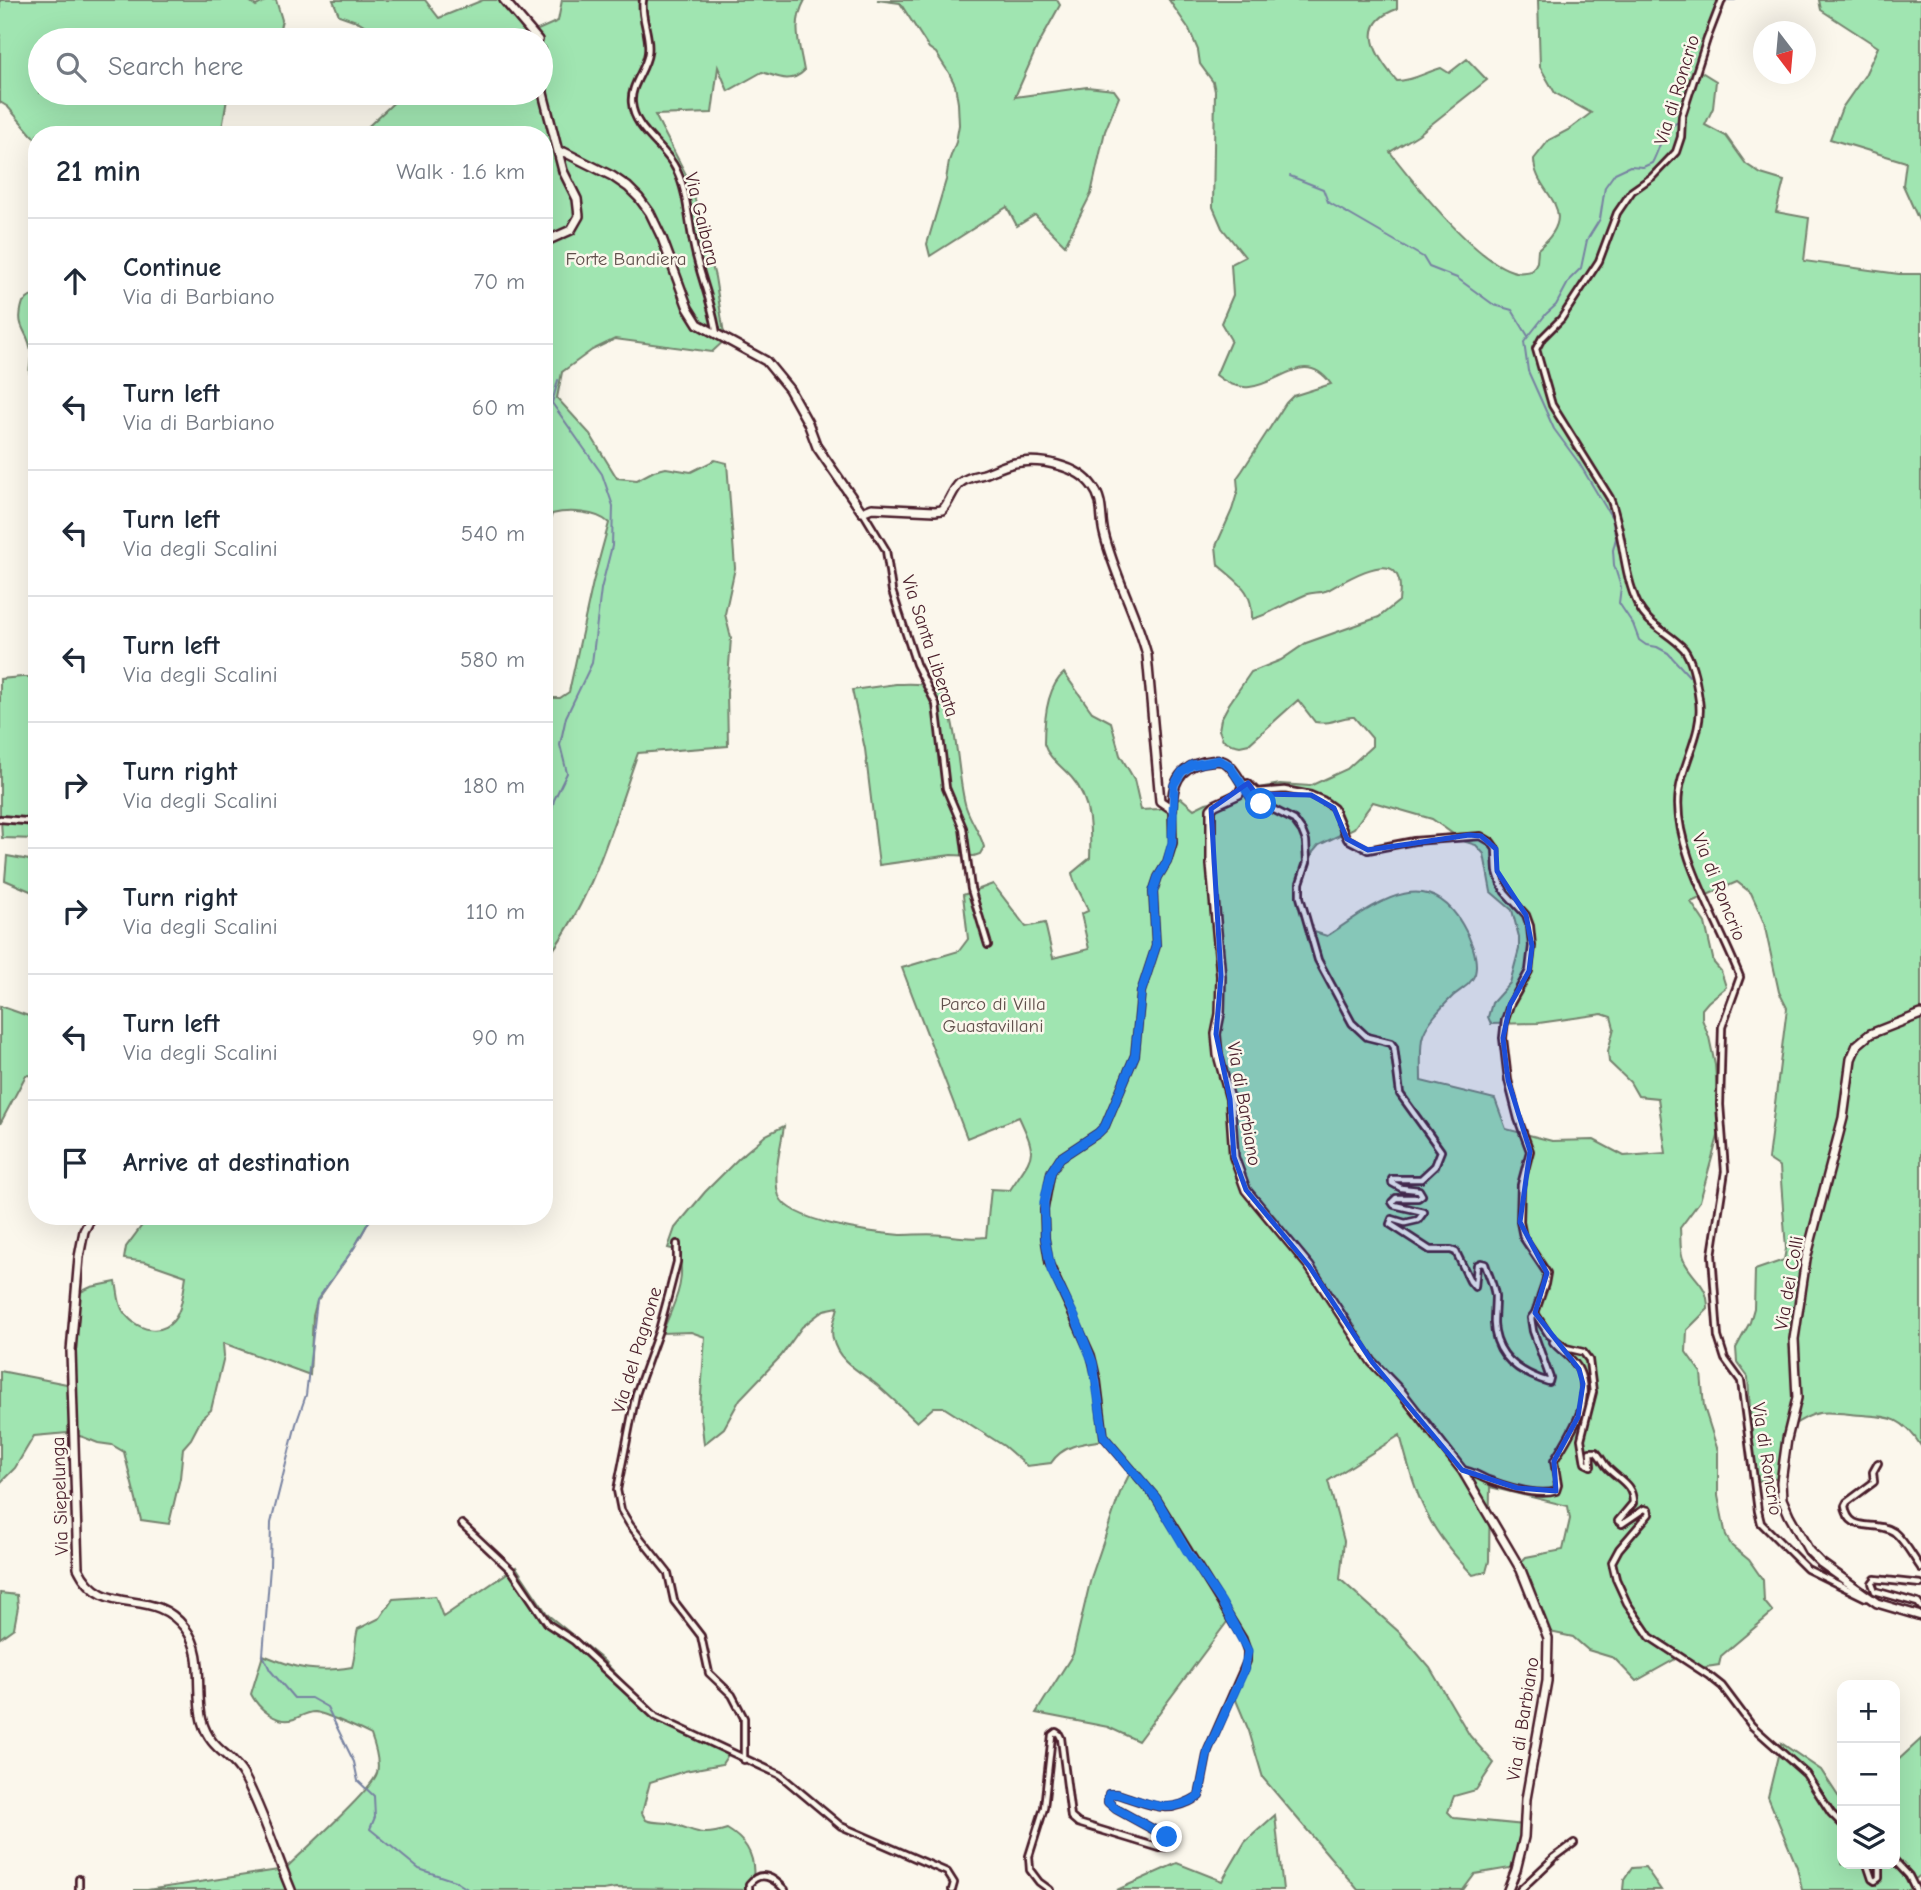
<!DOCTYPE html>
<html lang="en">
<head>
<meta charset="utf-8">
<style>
	:root { --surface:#fff; --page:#f2f2f3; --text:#1f2937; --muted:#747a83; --line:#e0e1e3 }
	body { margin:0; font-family:"Comic Neue",sans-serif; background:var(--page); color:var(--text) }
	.controls { position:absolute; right:21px; bottom:21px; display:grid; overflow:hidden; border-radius:14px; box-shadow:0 7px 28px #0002 }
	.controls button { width:63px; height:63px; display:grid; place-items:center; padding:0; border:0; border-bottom:2px solid var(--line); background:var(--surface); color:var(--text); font:35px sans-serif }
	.compass { position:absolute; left:1753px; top:21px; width:63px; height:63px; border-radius:50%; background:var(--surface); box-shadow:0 7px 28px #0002; rotate:164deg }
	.stop { position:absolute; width:21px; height:21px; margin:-16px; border:5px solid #1a73e8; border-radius:50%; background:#fff }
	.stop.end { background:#1a73e8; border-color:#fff; box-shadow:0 2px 7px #0008 }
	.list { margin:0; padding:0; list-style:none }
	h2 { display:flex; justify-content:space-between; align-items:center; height:91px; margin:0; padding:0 28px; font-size:30px }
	h2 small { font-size:23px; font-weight:400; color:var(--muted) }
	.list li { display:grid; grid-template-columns:46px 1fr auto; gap:21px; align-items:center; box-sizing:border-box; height:126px; padding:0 28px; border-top:2px solid var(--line) }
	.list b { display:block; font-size:26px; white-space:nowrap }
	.list p { margin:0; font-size:23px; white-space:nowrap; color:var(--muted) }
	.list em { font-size:23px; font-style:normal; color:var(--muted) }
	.icon { flex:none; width:38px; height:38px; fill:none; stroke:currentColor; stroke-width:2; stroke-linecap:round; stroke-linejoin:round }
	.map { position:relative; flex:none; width:1921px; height:1890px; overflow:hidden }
	.search { position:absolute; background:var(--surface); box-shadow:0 7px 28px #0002; left:28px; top:28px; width:525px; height:77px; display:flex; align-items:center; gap:18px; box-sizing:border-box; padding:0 24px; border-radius:38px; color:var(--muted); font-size:26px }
	.panel { position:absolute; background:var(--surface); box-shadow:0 7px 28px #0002; left:28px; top:126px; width:525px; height:1099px; border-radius:28px }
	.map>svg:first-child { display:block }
	.green { fill:#a0e5b1; stroke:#75826e; stroke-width:2; fill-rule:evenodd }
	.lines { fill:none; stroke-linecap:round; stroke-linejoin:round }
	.stream { stroke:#7782a1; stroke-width:2 }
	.street-casing { stroke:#4a1f2b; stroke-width:10 }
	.secondary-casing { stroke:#4a1f2b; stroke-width:12 }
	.street { stroke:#fbf7ec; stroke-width:4.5 }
	.secondary { stroke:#fbf7ec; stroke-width:7 }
	.route { stroke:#1a73e8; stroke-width:9 }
	.marked { fill:#1d4ed8; fill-opacity:0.2; stroke:#1d4ed8; stroke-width:5; stroke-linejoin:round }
	.labels { text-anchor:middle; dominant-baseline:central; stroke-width:5; stroke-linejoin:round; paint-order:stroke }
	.street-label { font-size:19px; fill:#4a1f2b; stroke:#fbf7ec }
	.park-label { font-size:19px; fill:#60504c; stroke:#fbf7ec }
</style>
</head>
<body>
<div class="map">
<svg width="1921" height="1890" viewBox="0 0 1921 1890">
	<rect width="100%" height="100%" fill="#fbf7ec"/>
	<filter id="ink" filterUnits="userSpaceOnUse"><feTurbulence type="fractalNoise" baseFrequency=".0143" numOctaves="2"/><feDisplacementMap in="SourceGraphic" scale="14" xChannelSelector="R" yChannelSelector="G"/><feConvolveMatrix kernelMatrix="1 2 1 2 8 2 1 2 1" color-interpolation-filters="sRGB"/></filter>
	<g filter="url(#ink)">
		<!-- green -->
		<g class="green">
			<polygon points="0,0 248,0 256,6 267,0 276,0 282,20 277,40 40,40 40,93 228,93 221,135 37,135 37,141 8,107 0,102"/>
			<path d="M333 0H425L439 18 483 0H501L531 33 558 21 562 0H805C791 25 800 46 804 71 791 84 778 77 762 72L728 91 718 67 712 113 655 115 691 184 715 277 725 340 712 352 615 339 592 350 562 372 557 398 590 434 617 478 637 480 654 471 666 468 691 472 715 460 727 463 735 568 725 614 731 638 727 693 728 746 638 753C612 825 593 901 544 962V830L550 814 544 812V698H560L569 692 593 582 609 523C597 511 568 510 552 514L544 538V135H359L404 93H541V40H395L388 31 378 34 359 22 339 15Z"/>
			<polygon points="877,0 1057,0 1060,5 1037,47 1015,97 1087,87 1114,90 1119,97 1105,131 1091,194 1065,245 1035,215 1017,226 1007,207 930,256 927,244 946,180 949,161 956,142 959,125 958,103 955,85 949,73 936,53 929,48 900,3"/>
			<path d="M1169 0H1397V9C1354 24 1377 58 1397 81 1413 81 1426 72 1441 68L1449 73 1467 59 1487 80 1419 134 1390 152C1414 183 1478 264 1516 272 1521 273 1527 272 1532 271L1537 262 1538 249C1585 208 1534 195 1534 159L1549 140 1570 129 1591 113 1555 93 1540 67 1538 0H1718L1723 10 1718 17 1700 71 1716 81 1713 108 1705 125 1726 136 1746 164 1761 174 1784 181 1776 212 1809 218 1804 261 1899 274H1921V1446C1899 1411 1884 1418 1850 1414 1823 1411 1815 1410 1792 1426L1782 1478 1758 1481 1752 1440 1748 1377 1737 1362 1736 1348 1750 1322 1754 1308 1755 1270 1784 1260 1786 1249 1780 1167 1768 1159 1787 1008 1779 992 1764 923 1756 904 1751 893 1737 882 1691 902 1705 923 1714 963 1721 971 1726 987 1708 1002 1702 1009V1019L1709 1037 1715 1065 1720 1129 1700 1201 1680 1228C1681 1238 1679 1252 1684 1261 1694 1281 1708 1283 1708 1309L1687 1330 1686 1352 1701 1373 1704 1407 1718 1451V1496L1726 1536 1732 1546 1749 1560 1763 1580 1764 1601 1773 1612 1721 1656 1719 1665 1700 1668 1681 1656 1636 1681 1614 1658 1588 1650 1573 1637 1545 1631 1518 1565 1526 1557 1563 1550 1570 1519 1568 1506 1490 1487 1489 1561 1486 1572 1473 1575C1426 1527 1417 1499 1400 1435L1328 1481 1344 1541 1340 1579 1399 1632 1430 1668 1470 1736 1494 1763 1476 1790 1454 1796 1448 1812 1454 1818 1524 1825 1516 1867 1475 1874 1463 1890H1358L1263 1778 1249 1731 1233 1693C1250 1654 1253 1656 1230 1618L1138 1741 1108 1727 1036 1713 1073 1654 1091 1578 1120 1493 1132 1469 1106 1440C1085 1443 1063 1444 1051 1463L1027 1466 1004 1446 943 1407H934L917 1422C904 1410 891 1397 877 1385 861 1372 838 1362 833 1339 830 1328 836 1317 838 1307L824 1310 802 1327 781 1356 740 1399 724 1428 704 1444 700 1409 705 1337 691 1332 662 1333C672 1308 690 1276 676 1250L668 1248 675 1228 705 1192 739 1158 766 1135 784 1126C781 1147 772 1176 779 1196 789 1222 874 1233 900 1235 914 1235 929 1233 943 1235 961 1237 968 1239 986 1237L991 1189 1010 1190C1034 1153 1038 1158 1019 1117L967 1138 902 968 959 951 968 939 963 895 993 884 1026 927 1045 923 1053 958 1089 949 1081 914 1088 911C1084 897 1074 886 1072 873L1090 858C1091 831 1091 799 1072 778 1063 767 1048 758 1044 744 1044 722 1046 688 1064 673L1092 712 1111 722 1120 755 1134 779 1141 810 1159 809 1181 798 1194 809 1206 803 1225 799 1248 790 1280 784 1310 786 1347 769 1372 746V738L1354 717C1338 716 1335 725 1315 722L1298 700 1249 744 1240 746 1231 744 1223 740 1219 730 1221 719 1229 704 1251 672 1281 660 1306 643 1379 617 1399 601C1400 591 1402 578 1393 570 1379 559 1341 583 1328 590 1322 593 1314 592 1307 594 1287 602 1274 613 1252 619 1253 589 1238 583 1218 565L1216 546 1232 510 1238 490 1237 478 1242 471 1286 403 1293 396 1331 384C1296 336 1265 416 1216 375L1231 340 1221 323 1233 295 1231 264 1245 257 1222 228 1213 207 1215 91 1213 82 1200 64 1198 50 1189 29ZM1373 802 1432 819 1463 841 1476 845 1484 854 1491 892 1512 910 1519 937V949L1510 983 1492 1003 1488 1017 1491 1024 1539 1023 1602 1014 1611 1017 1614 1028 1608 1051 1609 1062 1630 1082 1638 1096 1658 1098 1666 1153 1624 1156 1594 1140 1552 1141 1506 1129 1495 1099 1421 1081C1421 1068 1420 1052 1422 1039 1425 1024 1442 1007 1453 996 1461 989 1471 985 1475 974 1479 958 1470 937 1462 924 1425 860 1369 909 1327 936L1311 931 1301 892 1313 852 1319 845 1354 828Z"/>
			<polygon points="1819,0 1921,0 1921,225 1903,185 1906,162 1830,139 1842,108 1865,75 1878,47 1821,10"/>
			<path d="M37 292V378L30 375C28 367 32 361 31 352 29 329 14 330 23 302Z"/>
			<polygon points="22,677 37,677 37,821 0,817 0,679"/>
			<path d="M896 684C909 684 929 682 939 691 958 710 957 780 966 807 971 822 980 832 984 847L980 854 974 856 951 855 879 865 865 749 852 690Z"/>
			<polygon points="1,820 37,822 37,839 2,838"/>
			<polygon points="37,850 37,894 5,880 7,856 35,861"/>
			<polygon points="0,1006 37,1019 37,1076 26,1075 0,1124"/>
			<path d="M149 1216H372L354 1248 317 1301 313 1316 310 1375 223 1343 224 1356 211 1410 202 1418 191 1439 183 1448 180 1478 169 1524 141 1520 124 1452 112 1445 98 1443 83 1437 68 1433 34 1436 15 1468 0 1483V1371L72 1385 76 1294 91 1287 116 1282C118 1290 118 1301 122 1309 134 1331 166 1340 178 1313 183 1302 184 1287 186 1276L146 1262 124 1259 126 1247Z"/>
			<path d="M516 1567 548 1615 602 1659 656 1717 685 1734 731 1750 722 1764 685 1771 650 1782 642 1813 646 1820C653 1823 660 1822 668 1823 695 1828 696 1839 727 1829 751 1843 758 1863 751 1890L616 1888 603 1890H294L285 1869C301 1853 373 1789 377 1773 380 1762 375 1746 371 1735 362 1730 324 1713 315 1712 308 1712 301 1716 294 1719 277 1725 258 1708 251 1694L263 1655C297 1669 316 1673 352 1667 356 1654 354 1642 358 1629L380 1618 393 1599 435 1596 443 1617Z"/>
			<polygon points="0,1593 17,1595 18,1607 14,1628 0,1638"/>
			<polygon points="1921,1739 1921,1875 1914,1880 1917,1890 1802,1890 1797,1867 1768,1797 1781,1743 1821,1770 1842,1802 1842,1864 1895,1864 1895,1763"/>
			<polygon points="1275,1815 1283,1890 1117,1890 1177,1863 1222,1881 1245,1842"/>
			<polygon points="1645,1867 1661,1890 1623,1890 1624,1880 1632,1868"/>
			<polygon points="278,1870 286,1890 134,1890 147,1890"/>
		</g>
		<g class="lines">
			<!-- stream -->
			<g class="stream">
				<polyline points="1728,0 1735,0"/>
				<path d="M1678 122C1660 132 1661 147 1652 163L1643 167 1630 166 1615 173 1605 187 1600 219 1587 240 1581 268 1570 279 1556 305 1546 314 1524 342 1528 371 1554 429 1579 463 1612 518 1616 538 1613 550 1614 565 1621 587 1619 603 1633 624 1639 640 1646 645 1657 647 1668 653 1689 676"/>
				<polyline points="1290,176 1323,189 1328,202 1423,257 1429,267 1457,278 1494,305 1512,310 1528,336"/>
				<polyline points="544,861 545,842 554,800 567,773 560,745 566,717 592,663 601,589 612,546 613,506 602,474 552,403 558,380"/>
				<polyline points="372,1216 354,1248 317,1300 306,1395 296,1424 271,1523 270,1567 263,1655 270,1670 294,1698 311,1698 327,1707 354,1762 358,1781 374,1796 375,1817 370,1829 419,1869 455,1881 469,1890"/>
			</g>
			<defs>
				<g id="street">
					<path d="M643 0C640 18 651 35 648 53 646 70 630 85 632 103 634 130 665 146 676 169 688 192 688 221 694 247 700 276 713 305 717 335"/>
					<path d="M1722 0 1707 39 1682 116 1681 137 1676 152 1652 177 1632 191 1617 213 1599 261 1561 319 1542 338 1536 349 1552 405 1610 498C1624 533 1622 571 1638 605 1648 626 1670 633 1684 649 1693 661 1697 685 1699 700 1704 732 1683 761 1679 792 1671 846 1721 926 1740 977L1722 1027 1720 1105 1725 1171 1712 1255 1718 1337 1725 1359 1741 1381 1758 1511 1761 1523 1807 1569 1866 1598"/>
					<polyline points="374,135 375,133"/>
					<polyline points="863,512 886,550 892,591 916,664 936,704 946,788 963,828 971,889 988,945"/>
					<path d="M1248 783 1257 792 1285 790 1311 795 1323 800 1334 808 1347 839 1368 850 1414 841 1481 836 1491 842 1496 849 1497 871 1501 884 1505 892 1526 915 1530 926 1532 946 1529 971 1510 1005 1505 1020 1503 1038 1508 1080 1518 1119 1530 1151 1521 1185 1520 1222 1523 1237 1547 1273 1545 1284 1535 1313 1531 1318 1533 1331 1550 1378 1549 1382C1519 1373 1495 1356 1494 1323 1494 1314 1495 1305 1495 1296 1494 1285 1488 1274 1485 1264L1481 1263 1477 1265 1475 1287 1470 1281 1456 1252 1451 1250H1430L1390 1224 1392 1219 1405 1223 1418 1220 1424 1212 1394 1205 1392 1202 1396 1198H1418L1422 1195 1419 1190 1401 1188 1392 1183V1179H1421L1435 1166 1441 1151 1400 1094 1394 1047 1391 1043 1367 1037 1352 1023 1318 960 1300 897V883L1307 862 1306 841 1302 831 1294 820 1251 798 1243 785Z"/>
					<polyline points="0,819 37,822"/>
					<polyline points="677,1244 677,1262 669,1293 659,1330 636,1394 617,1490 621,1510 630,1525 668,1573 674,1601 701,1636 709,1673 732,1695 744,1718 744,1760"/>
					<path d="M1535 1313 1549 1335 1566 1348 1583 1352 1589 1360 1593 1392 1581 1439 1585 1463 1591 1466 1590 1452H1596C1600 1456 1603 1462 1606 1466 1618 1480 1633 1483 1633 1503L1618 1521 1622 1524 1644 1509 1648 1510 1649 1514 1619 1549 1612 1562 1616 1579 1627 1603 1650 1637 1708 1675 1722 1686 1752 1726 1806 1774 1831 1813 1842 1824"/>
					<path d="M1878 1463 1873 1472 1874 1482 1847 1502 1845 1506C1849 1535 1875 1519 1894 1532 1905 1541 1913 1557 1921 1568"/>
					<path d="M1462 1470C1472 1471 1479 1476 1488 1480 1507 1487 1537 1497 1556 1491L1558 1485 1554 1461C1570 1434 1594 1402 1579 1370 1574 1358 1561 1352 1553 1342"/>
					<polyline points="462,1524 512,1571 548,1624 574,1641 656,1717 780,1775 841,1826 947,1872 954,1883 952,1890"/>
					<polyline points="1921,1584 1875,1579 1872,1583 1875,1591 1918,1603 1921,1607"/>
					<polyline points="1895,1861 1909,1876 1916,1890"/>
					<polyline points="1867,1864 1872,1879 1875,1881 1879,1878 1879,1864"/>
					<polyline points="79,1890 79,1879"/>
					<path d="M749 1890V1884C761 1869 774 1878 785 1890"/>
					<path d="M1050 1890 1039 1882 1030 1870 1029 1856 1044 1808 1052 1735 1056 1732 1059 1734 1061 1738 1071 1817 1078 1823 1160 1848 1165 1847 1169 1842 1167 1837 1116 1809 1108 1802 1109 1794H1117C1151 1804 1166 1817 1199 1796L1208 1750 1247 1661V1651L1243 1639 1156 1498 1104 1437 1097 1380 1091 1355 1049 1263 1045 1238 1044 1210 1051 1172 1060 1158 1098 1133 1105 1126 1135 1055 1141 992 1156 946 1153 892 1158 877 1167 862 1173 843 1172 809"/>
					<polyline points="1520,1890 1555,1857 1574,1843"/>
				</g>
				<g id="secondary">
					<polyline points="504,0 538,40"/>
					<polyline points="541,50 543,93 563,171 577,199 579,216 571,230 544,242"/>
					<path d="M559 154 564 152 612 176 628 187 639 198 650 213 662 238 688 308 698 324 766 361 789 389 808 423 817 447 862 512 872 508 935 511 942 510C950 502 952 490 960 483 967 477 976 476 984 474 995 470 1004 465 1015 463 1039 458 1078 465 1093 487 1104 501 1100 518 1104 533 1114 575 1136 613 1147 655L1160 801 1172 809C1172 785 1178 768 1203 762 1210 761 1219 759 1225 762 1233 767 1238 777 1243 785L1239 794 1215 805 1211 809V865L1221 976 1220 1014 1216 1034 1218 1055 1230 1099 1234 1157 1246 1190 1309 1266 1372 1362 1401 1392 1462 1470 1521 1570 1548 1638 1547 1681 1526 1799 1524 1837 1516 1870 1508 1890"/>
					<polyline points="1921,1014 1870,1034 1857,1045 1851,1059 1843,1118 1806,1259 1794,1339 1797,1398 1787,1439 1781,1482 1782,1499 1789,1515 1809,1551 1821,1563 1877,1603 1921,1616"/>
					<path d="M92 1216 84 1231 79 1257 71 1351 78 1568C103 1621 152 1584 185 1628 206 1655 194 1690 202 1721 211 1752 231 1752 244 1776 263 1811 275 1852 291 1890"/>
				</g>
			</defs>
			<!-- street casing -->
			<use href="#street" class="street-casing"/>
			<!-- secondary casing -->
			<use href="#secondary" class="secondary-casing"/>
			<!-- street -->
			<use href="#street" class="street"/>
			<!-- secondary -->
			<use href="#secondary" class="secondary"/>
		</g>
	</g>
	<g class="lines" filter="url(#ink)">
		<!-- route -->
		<path class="route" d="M1167 1837 1116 1809 1108 1802 1109 1794H1117C1151 1804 1167 1816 1199 1796L1208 1750 1244 1671 1248 1651 1221 1601 1188 1553 1156 1498 1104 1437 1093 1363 1075 1317 1051 1270 1045 1238 1044 1202 1051 1172 1060 1158 1098 1133 1105 1126 1135 1055 1141 992 1156 946 1153 892 1158 877 1167 862 1172 843 1174 785 1182 772 1192 765 1219 760 1229 765 1251 798 1261 804"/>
	</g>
	<!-- marked area -->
	<path class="marked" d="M1248 783 1256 794 1311 795 1334 808 1347 839 1368 850 1469 835 1481 836 1496 849 1497 871 1526 915 1532 946 1529 971 1510 1005 1503 1038 1508 1080 1530 1151 1520 1222 1547 1273 1535 1313 1579 1369 1583 1384 1578 1417 1554 1461 1556 1491 1517 1488 1462 1470 1372 1362 1309 1266 1246 1190 1234 1157 1230 1099 1216 1034 1221 976 1211 809Z"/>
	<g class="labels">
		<!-- street labels -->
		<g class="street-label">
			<text transform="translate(1677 90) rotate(-73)">Via di Roncrio</text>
			<text transform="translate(702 219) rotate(76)">Via Gaibara</text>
			<text transform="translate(930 646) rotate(72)">Via Santa Liberata</text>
			<text transform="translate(1719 887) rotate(68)">Via di Roncrio</text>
			<text transform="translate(1244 1104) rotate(80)">Via di Barbiano</text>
			<text transform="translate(1789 1283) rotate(-80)">Via dei Colli</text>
			<text transform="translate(637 1350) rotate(-73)">Via del Pagnone</text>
			<text transform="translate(1767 1459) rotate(81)">Via di Roncrio</text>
			<text transform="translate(60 1496) rotate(-92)">Via Siepelunga</text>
			<text transform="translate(1523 1719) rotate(-81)">Via di Barbiano</text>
		</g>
		<!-- park labels -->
		<g class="park-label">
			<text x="626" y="259">Forte Bandiera</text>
			<text x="993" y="1004">Parco di Villa<tspan x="993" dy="22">Guastavillani</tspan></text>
		</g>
	</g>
</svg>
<div class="controls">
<button>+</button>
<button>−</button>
<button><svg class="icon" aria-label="layers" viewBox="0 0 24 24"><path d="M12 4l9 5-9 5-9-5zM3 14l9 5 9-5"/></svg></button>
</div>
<svg class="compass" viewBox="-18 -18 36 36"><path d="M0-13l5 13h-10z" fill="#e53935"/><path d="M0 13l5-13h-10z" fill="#747a83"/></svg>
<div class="stop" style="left:1261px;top:804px"></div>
<div class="stop end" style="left:1167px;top:1837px"></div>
<div class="search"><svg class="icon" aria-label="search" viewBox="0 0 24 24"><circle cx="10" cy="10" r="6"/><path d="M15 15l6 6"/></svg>Search here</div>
<section class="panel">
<h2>21 min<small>Walk · 1.6 km</small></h2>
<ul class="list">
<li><svg class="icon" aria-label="ahead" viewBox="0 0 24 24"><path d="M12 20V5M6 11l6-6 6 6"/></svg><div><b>Continue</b><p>Via di Barbiano</p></div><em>70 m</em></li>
<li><svg class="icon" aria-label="left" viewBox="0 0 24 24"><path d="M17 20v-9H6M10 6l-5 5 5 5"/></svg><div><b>Turn left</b><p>Via di Barbiano</p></div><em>60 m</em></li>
<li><svg class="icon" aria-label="left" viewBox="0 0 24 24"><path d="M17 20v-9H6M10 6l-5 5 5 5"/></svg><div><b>Turn left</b><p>Via degli Scalini</p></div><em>540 m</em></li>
<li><svg class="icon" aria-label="left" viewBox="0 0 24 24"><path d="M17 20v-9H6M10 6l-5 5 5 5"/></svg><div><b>Turn left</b><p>Via degli Scalini</p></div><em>580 m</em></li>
<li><svg class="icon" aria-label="right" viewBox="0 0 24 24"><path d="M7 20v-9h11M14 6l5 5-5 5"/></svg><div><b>Turn right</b><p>Via degli Scalini</p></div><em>180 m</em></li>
<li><svg class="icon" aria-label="right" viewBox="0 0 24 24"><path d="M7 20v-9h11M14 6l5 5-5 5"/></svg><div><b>Turn right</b><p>Via degli Scalini</p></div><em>110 m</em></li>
<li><svg class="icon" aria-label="left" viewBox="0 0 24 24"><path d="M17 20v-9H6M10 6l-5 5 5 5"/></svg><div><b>Turn left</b><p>Via degli Scalini</p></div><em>90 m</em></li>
<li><svg class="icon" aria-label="arrive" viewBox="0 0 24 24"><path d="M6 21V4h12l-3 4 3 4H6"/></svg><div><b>Arrive at destination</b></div></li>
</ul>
</section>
</div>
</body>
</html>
